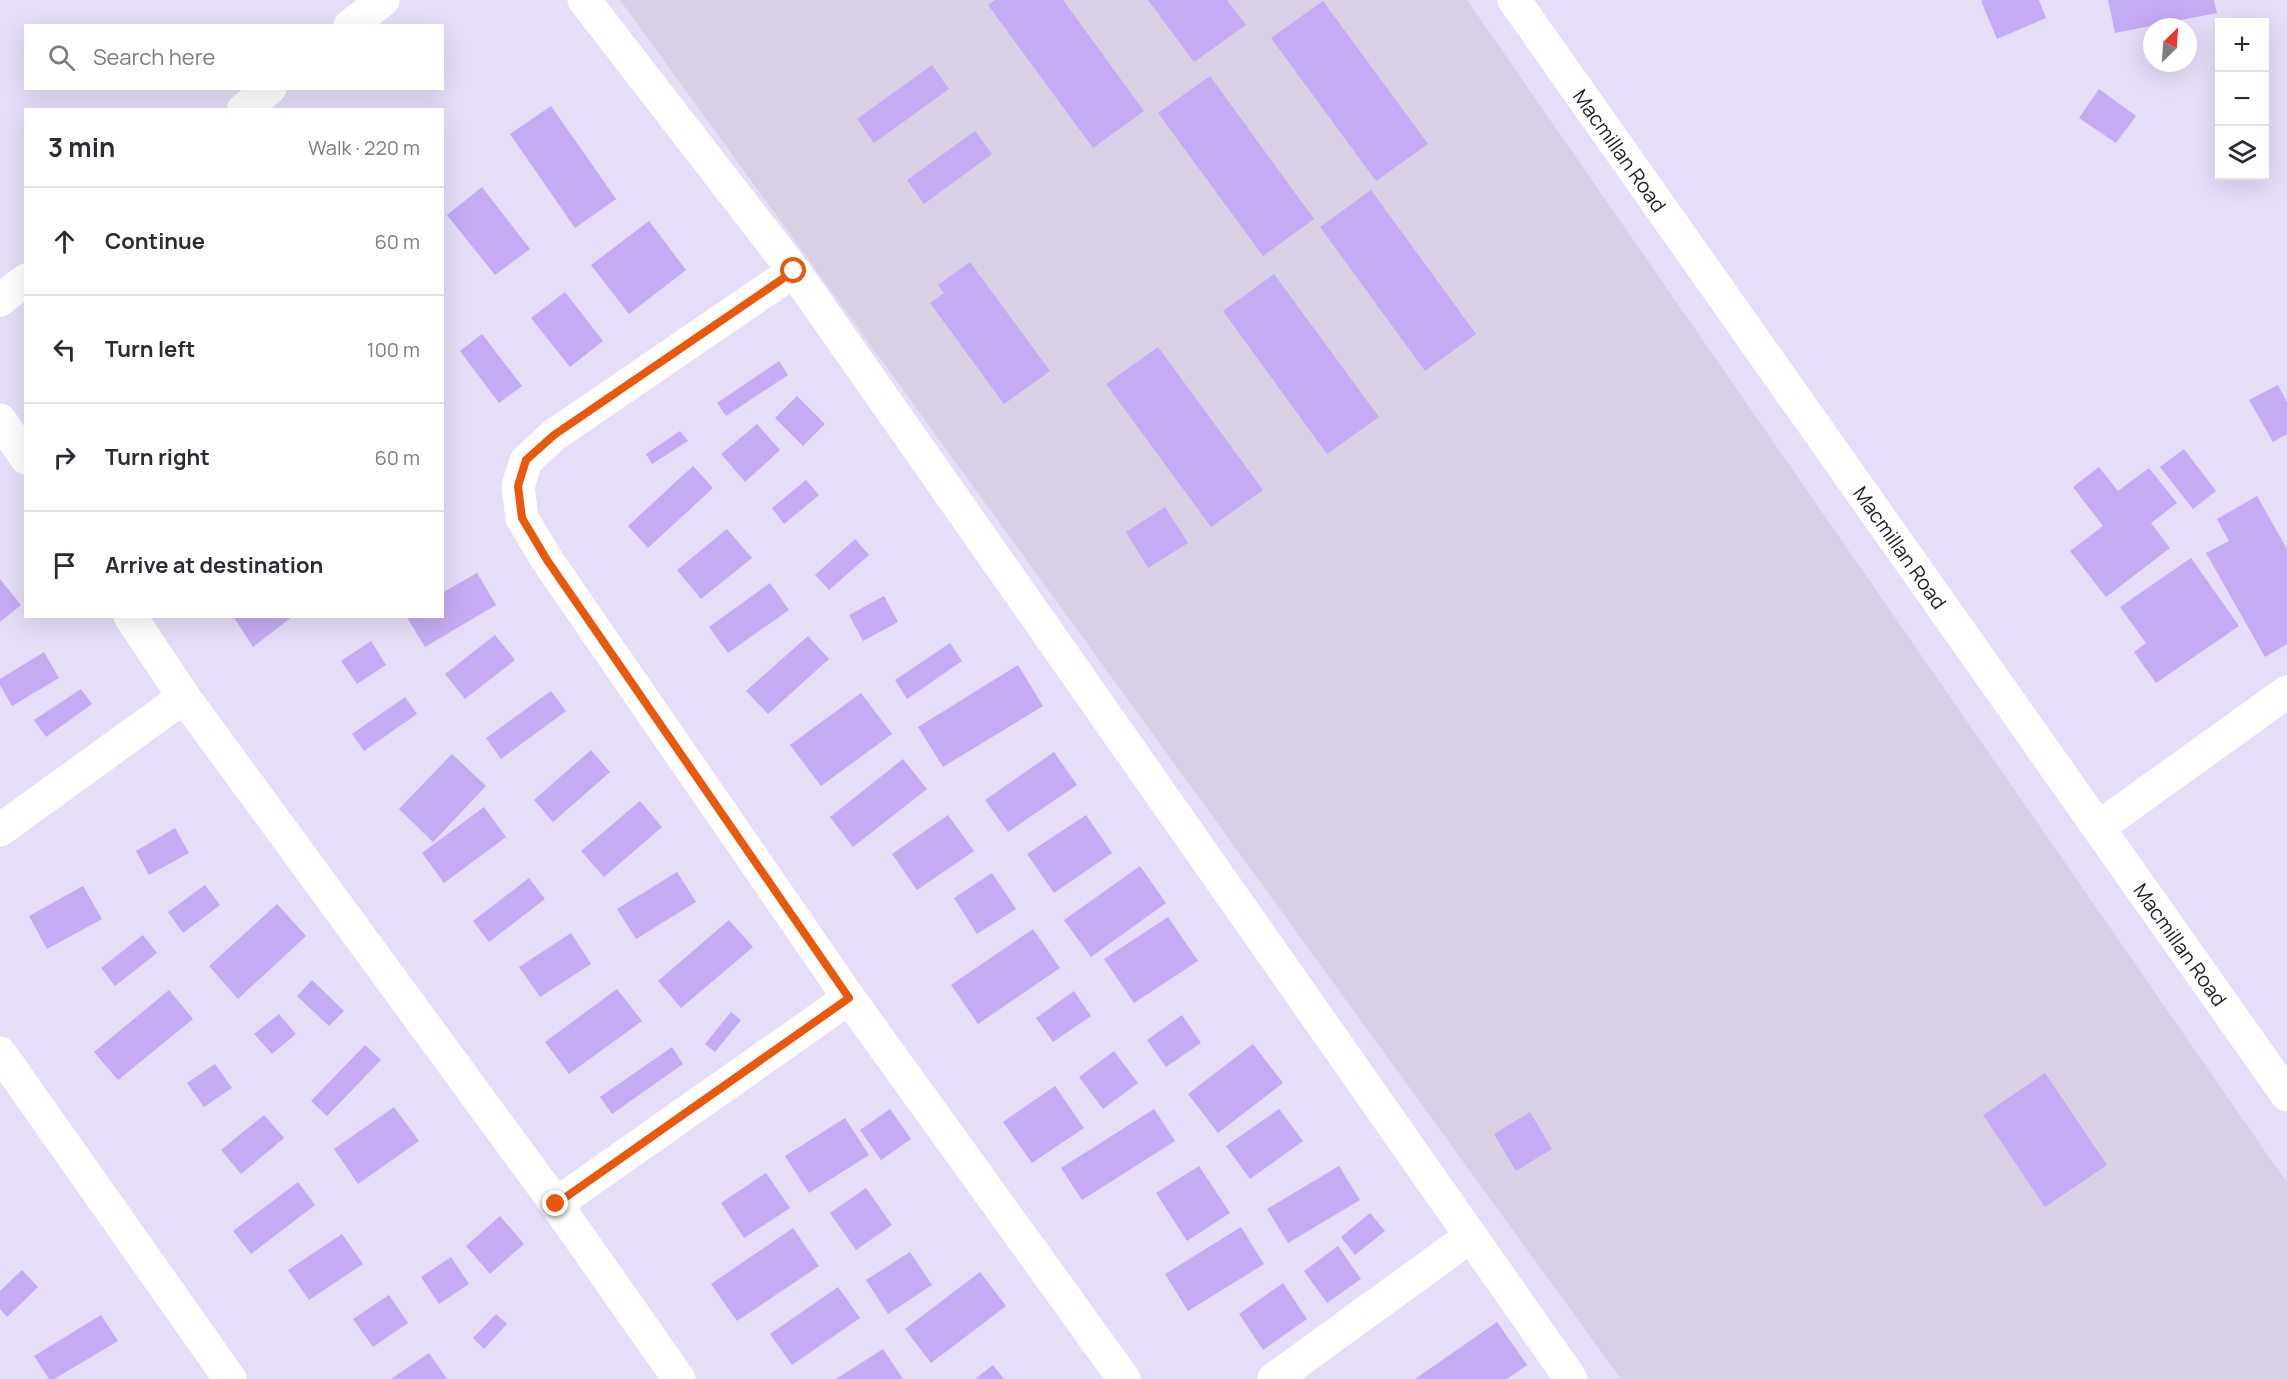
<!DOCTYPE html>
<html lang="en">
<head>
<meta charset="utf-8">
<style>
	:root { --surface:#fff; --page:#f7f7f7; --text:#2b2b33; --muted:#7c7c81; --line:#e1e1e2 }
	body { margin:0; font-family:Manrope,sans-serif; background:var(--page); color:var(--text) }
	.controls { position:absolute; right:18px; top:18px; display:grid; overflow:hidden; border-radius:0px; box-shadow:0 6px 24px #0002 }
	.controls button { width:54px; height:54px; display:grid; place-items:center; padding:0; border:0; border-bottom:2px solid var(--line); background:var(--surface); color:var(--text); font:30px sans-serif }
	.compass { position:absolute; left:2143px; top:18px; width:54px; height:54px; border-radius:50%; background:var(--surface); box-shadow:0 6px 24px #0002; rotate:25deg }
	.stop { position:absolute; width:18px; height:18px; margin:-14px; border:4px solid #ea580c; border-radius:50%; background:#fff }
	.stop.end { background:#ea580c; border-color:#fff; box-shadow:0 2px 6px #0008 }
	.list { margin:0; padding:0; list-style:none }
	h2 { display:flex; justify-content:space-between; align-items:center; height:78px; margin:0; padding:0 24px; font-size:26px }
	h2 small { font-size:20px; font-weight:400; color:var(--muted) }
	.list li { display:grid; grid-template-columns:39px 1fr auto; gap:18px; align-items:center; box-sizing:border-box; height:108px; padding:0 24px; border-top:2px solid var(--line) }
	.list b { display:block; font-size:22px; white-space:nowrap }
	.list em { font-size:20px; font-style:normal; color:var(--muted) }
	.icon { flex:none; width:33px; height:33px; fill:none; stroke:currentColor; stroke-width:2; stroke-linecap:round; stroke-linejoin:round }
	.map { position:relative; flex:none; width:2287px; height:1379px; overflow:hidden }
	.search { position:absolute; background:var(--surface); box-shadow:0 6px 24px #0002; left:24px; top:24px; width:420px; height:66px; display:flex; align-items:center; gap:15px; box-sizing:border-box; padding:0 21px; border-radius:0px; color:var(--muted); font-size:22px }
	.panel { position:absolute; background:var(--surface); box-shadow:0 6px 24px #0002; left:24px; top:108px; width:420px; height:510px; border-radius:0px }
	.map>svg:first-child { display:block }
	.education { fill:#d9d0e5 }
	.building { fill:#c5abf3 }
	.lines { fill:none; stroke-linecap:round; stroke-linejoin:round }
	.minor { stroke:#fff; stroke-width:33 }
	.route { stroke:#ea580c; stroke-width:8 }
	.labels { text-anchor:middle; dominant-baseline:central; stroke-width:4.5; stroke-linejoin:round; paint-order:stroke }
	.street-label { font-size:20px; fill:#1d1a23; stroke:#f2edfd }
</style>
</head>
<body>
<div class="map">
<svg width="2287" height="1379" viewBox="0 0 2287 1379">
	<rect width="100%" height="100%" fill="#e6ddf8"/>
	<!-- education -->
	<polygon class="education" points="620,0 1467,0 2287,1183 2287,1379 1621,1379"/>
	<!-- building -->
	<g class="building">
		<polygon points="995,0 1063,0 1144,111 1093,148 988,5"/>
		<polygon points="1148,0 1227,0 1246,25 1194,62"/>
		<polygon points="1983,0 2039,0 2046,18 1997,39 1981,1"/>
		<polygon points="2108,0 2214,0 2217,13 2115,33"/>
		<polygon points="1323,1 1428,144 1376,181 1271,38"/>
		<polygon points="932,65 949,89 874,143 857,119"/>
		<polygon points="1210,76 1314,219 1263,256 1158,113"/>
		<polygon points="2099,89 2136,116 2116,143 2079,118"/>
		<polygon points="551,106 616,199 575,228 510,134"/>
		<polygon points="975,131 992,154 924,204 907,180"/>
		<polygon points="482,187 530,249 495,275 447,215"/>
		<polygon points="1371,190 1476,334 1425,371 1320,227"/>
		<polygon points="649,221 686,270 629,314 591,265"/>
		<polygon points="970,262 1050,371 1004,404 930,303 944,293 938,285"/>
		<polygon points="1274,274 1379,417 1327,454 1223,311"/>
		<polygon points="565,292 603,341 570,367 531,318"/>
		<polygon points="482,334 522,386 499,403 460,351"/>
		<polygon points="1158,347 1263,490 1211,527 1106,384"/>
		<polygon points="779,361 788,375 726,416 717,403"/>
		<polygon points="2278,385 2287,402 2287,434 2273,442 2249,400"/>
		<polygon points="797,396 825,424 803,446 775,418"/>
		<polygon points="757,424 780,450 745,482 721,454"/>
		<polygon points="680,431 688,441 652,464 646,454"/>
		<polygon points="2184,449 2216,491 2193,509 2160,467"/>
		<polygon points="693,466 713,488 648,548 628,526"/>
		<polygon points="2099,467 2118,491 2149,468 2177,503 2151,523 2170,548 2106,597 2070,551 2103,526 2073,487"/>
		<polygon points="806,480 819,495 784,524 772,508"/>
		<polygon points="2257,496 2287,549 2287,644 2265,657 2206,553 2229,541 2217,519"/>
		<polygon points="1165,507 1188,543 1148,568 1126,532"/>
		<polygon points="727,529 752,558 701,599 677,570"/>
		<polygon points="855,539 869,555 829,590 815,575"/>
		<polygon points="2191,558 2239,626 2156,683 2134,652 2146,643 2120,607"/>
		<polygon points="477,573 496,605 425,647 406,616 442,616 442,593"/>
		<polygon points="0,579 21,605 0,622"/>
		<polygon points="770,583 789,610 728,653 709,627"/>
		<polygon points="884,596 898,622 863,641 849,615"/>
		<polygon points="233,616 293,616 253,647"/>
		<polygon points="495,635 515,660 465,699 445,674"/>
		<polygon points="808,636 829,659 768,714 746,691"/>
		<polygon points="371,641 386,665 357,684 341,661"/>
		<polygon points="950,643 962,661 907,699 895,680"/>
		<polygon points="44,652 59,678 12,706 0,685 0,679"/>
		<polygon points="1018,665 1043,706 943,767 918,727"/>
		<polygon points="81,689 92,704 46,737 34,720"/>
		<polygon points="551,691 566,711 501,759 486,738"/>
		<polygon points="861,693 892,734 821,786 790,745"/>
		<polygon points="405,697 417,714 364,751 352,734"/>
		<polygon points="591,750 610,772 553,822 534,800"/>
		<polygon points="1054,752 1077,785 1008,832 985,800"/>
		<polygon points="452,754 486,786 433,842 399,809"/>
		<polygon points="903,759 927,789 853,847 830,817"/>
		<polygon points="640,801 662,827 604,877 581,851"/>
		<polygon points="484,807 506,837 444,883 422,853"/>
		<polygon points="948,815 974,851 917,890 892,854"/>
		<polygon points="1086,815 1112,853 1054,893 1027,854"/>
		<polygon points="175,828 189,853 149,875 136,851"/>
		<polygon points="1140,866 1166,903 1091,957 1064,920"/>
		<polygon points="677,872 696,902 636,939 617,909"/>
		<polygon points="992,873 1016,909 977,934 954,898"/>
		<polygon points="529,878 545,899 489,942 473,921"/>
		<polygon points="205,885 220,905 183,933 168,912"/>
		<polygon points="83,886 102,919 47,949 29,916"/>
		<polygon points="277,904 306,936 238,999 209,966"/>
		<polygon points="1168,917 1198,961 1134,1003 1104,959"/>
		<polygon points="729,920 753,947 681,1008 658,981"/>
		<polygon points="1033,929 1060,968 978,1024 951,985"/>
		<polygon points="571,933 591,964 540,997 519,967"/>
		<polygon points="143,935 157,953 115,986 101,968"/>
		<polygon points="312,980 344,1011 329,1026 297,996"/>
		<polygon points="617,989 642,1021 569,1074 545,1042"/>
		<polygon points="169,990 193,1019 118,1080 94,1052"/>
		<polygon points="1074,991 1091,1016 1053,1042 1036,1018"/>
		<polygon points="731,1012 741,1020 715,1052 705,1044"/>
		<polygon points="279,1014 296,1034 272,1054 254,1034"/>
		<polygon points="1182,1015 1201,1043 1166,1067 1147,1040"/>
		<polygon points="1253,1044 1283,1083 1218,1133 1188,1094"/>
		<polygon points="365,1045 381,1060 327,1116 311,1101"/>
		<polygon points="672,1047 683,1064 612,1114 600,1097"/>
		<polygon points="1114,1051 1138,1083 1103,1109 1079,1077"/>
		<polygon points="215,1064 232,1088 204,1107 187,1083"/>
		<polygon points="2045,1073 2107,1165 2045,1207 1983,1115"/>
		<polygon points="1055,1086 1084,1128 1032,1163 1003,1122"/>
		<polygon points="394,1107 419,1141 358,1184 334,1149"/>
		<polygon points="890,1109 911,1139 881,1160 860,1130"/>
		<polygon points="1154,1109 1175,1141 1082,1200 1061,1168"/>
		<polygon points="1279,1109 1303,1141 1250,1179 1226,1146"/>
		<polygon points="1530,1112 1552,1149 1516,1171 1494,1134"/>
		<polygon points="264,1115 284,1138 241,1174 221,1150"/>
		<polygon points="845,1118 869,1155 809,1193 785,1156"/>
		<polygon points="1199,1166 1230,1213 1187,1241 1156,1193"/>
		<polygon points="1339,1166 1360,1200 1288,1243 1267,1209"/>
		<polygon points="766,1173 790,1208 744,1238 721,1203"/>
		<polygon points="298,1182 315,1205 251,1254 233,1231"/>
		<polygon points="866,1188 892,1225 856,1250 830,1213"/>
		<polygon points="1370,1213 1385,1231 1355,1255 1341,1237"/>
		<polygon points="500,1216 524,1244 490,1274 466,1246"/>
		<polygon points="1241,1227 1264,1264 1188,1311 1165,1274"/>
		<polygon points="793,1228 819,1266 737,1321 711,1284"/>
		<polygon points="342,1234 363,1264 309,1300 288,1270"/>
		<polygon points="1338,1246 1361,1279 1327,1303 1304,1271"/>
		<polygon points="910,1252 932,1285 888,1314 866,1280"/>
		<polygon points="451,1257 469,1284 439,1304 421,1277"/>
		<polygon points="22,1270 38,1287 7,1317 0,1309 0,1291"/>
		<polygon points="980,1272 1006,1306 931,1363 905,1329"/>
		<polygon points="1283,1283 1307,1319 1263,1350 1239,1314"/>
		<polygon points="838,1287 860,1318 792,1365 770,1334"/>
		<polygon points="389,1295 408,1323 373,1347 353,1319"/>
		<polygon points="496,1314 507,1324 484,1349 473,1338"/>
		<polygon points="101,1315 118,1341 54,1379 49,1379 34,1356"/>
		<polygon points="1497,1322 1527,1365 1507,1379 1415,1379"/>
		<polygon points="883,1349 903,1379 836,1379"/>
		<polygon points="429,1353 447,1379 391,1379"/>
		<polygon points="993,1365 1004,1379 975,1379"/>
	</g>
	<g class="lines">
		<!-- minor -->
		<g class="minor">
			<polyline points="584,0 794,271 1571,1379"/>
			<path id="s1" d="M1514 0 2287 1095"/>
			<polyline points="350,26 383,0"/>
			<polyline points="243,110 270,88"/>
			<polyline points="794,271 554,435 526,461 518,486 522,518 547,560 849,998 1124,1379"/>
			<polyline points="0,300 26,280"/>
			<polyline points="0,420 26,458"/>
			<polyline points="130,616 184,697 556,1204 679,1379"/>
			<polyline points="2099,827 2287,692"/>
			<polyline points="0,830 184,697"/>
			<polyline points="0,1053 230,1379"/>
			<polyline points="556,1204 849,998"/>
			<polyline points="1274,1379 1471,1236"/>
		</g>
	</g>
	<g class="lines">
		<!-- route -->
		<polyline class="route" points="556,1204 849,998 547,560 522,518 518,486 526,460 554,435 794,271"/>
	</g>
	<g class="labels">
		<!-- street labels -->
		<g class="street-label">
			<text stroke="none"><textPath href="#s1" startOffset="184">Macmillan Road</textPath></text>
			<text stroke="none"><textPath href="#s1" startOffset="670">Macmillan Road</textPath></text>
			<text stroke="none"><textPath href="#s1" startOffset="1156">Macmillan Road</textPath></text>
		</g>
	</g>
</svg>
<div class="controls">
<button>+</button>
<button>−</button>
<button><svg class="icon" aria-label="layers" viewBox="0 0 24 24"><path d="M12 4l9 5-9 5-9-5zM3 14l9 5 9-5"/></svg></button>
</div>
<svg class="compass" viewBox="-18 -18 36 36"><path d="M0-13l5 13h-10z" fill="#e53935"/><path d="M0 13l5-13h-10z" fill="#7c7c81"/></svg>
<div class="stop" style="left:794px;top:271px"></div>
<div class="stop end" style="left:556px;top:1204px"></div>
<div class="search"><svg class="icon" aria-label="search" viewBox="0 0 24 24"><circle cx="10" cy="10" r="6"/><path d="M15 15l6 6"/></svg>Search here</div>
<section class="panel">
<h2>3 min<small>Walk · 220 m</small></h2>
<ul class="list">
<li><svg class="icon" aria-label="ahead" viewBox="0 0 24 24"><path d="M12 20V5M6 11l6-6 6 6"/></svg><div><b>Continue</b></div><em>60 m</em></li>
<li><svg class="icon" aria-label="left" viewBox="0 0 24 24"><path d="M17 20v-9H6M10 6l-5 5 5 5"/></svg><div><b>Turn left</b></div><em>100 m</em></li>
<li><svg class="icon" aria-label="right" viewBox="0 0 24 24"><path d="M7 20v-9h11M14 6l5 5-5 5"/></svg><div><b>Turn right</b></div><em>60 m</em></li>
<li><svg class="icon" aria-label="arrive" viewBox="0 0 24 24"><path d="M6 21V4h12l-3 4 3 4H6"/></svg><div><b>Arrive at destination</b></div></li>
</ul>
</section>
</div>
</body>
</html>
